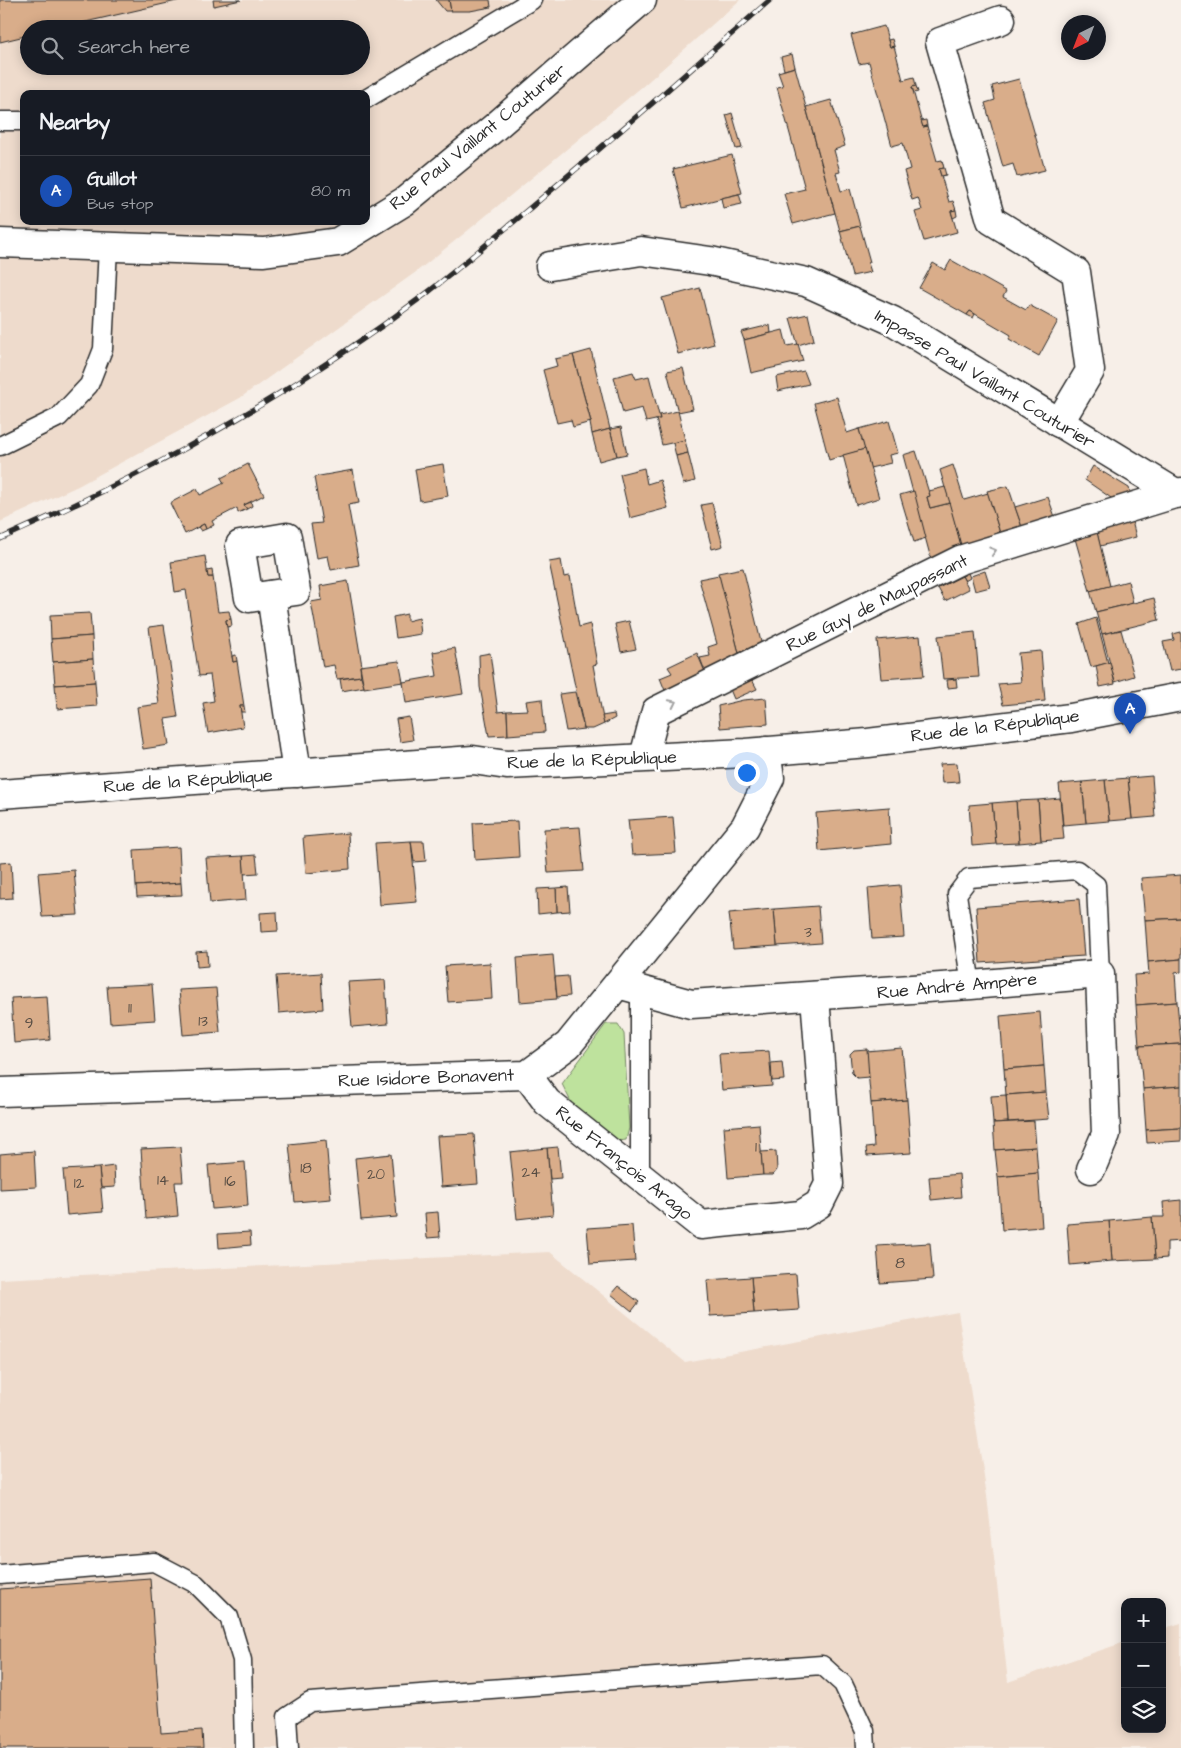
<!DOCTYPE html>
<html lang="en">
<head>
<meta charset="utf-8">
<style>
	:root { --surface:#171b24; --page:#242831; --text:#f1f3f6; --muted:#9ea1a6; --line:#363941; --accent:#1f6fb2 }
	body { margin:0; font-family:"Architects Daughter",sans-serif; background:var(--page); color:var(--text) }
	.controls { position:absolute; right:15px; bottom:15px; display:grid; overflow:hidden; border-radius:10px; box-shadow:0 2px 12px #0003 }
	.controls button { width:45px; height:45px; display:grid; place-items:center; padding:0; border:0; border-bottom:1px solid var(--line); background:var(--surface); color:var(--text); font:25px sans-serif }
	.compass { position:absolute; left:1061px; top:15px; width:45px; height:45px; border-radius:50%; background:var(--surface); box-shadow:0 2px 12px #0003; rotate:222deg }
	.you { position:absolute; left:746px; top:772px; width:18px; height:18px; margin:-12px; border:4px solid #fff; border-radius:50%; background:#1a73e8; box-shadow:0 0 0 8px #1a73e833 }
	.badge { display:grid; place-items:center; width:32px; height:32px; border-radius:50%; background:var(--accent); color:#fff; font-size:16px; font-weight:700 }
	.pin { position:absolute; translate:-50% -41px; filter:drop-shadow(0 1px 2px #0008) }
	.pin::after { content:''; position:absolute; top:26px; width:18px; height:15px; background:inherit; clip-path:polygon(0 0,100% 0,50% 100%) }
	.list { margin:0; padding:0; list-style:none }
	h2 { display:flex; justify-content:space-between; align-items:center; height:65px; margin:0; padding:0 20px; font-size:21px }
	h2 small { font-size:16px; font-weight:400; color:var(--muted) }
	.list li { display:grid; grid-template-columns:32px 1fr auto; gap:15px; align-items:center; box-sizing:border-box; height:70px; padding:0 20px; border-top:1px solid var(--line) }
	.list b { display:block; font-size:19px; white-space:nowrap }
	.list p { margin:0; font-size:16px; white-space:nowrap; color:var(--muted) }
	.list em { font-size:16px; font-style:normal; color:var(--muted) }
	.icon { flex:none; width:28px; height:28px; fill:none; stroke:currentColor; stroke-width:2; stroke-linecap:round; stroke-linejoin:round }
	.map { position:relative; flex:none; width:1181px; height:1748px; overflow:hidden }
	.search { position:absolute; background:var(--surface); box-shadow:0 2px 12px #0003; left:20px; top:20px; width:350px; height:55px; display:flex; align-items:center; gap:12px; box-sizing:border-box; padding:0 18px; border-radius:28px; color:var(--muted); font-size:19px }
	.panel { position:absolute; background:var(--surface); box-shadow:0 2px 12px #0003; left:20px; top:90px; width:350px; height:135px; border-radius:10px }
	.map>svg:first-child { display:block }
	.built { fill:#eedbcc; fill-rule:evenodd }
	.green { fill:#bee29d; stroke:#748664 }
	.building { fill:#d9ad8a; stroke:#2b2b2b }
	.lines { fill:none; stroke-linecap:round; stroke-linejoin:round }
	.lane-casing { stroke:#2b2b2b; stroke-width:21 }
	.street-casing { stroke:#2b2b2b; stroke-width:31 }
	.secondary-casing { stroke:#2b2b2b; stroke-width:31 }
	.lane { stroke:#fff; stroke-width:18 }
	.street { stroke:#fff; stroke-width:28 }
	.secondary { stroke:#fff; stroke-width:28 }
	.rail-casing { stroke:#2b2b2b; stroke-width:5.5 }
	.rail { stroke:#fff; stroke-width:4; stroke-dasharray:11; stroke-linecap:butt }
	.oneway { stroke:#a0a0a0 }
	.labels { text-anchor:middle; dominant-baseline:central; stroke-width:5; stroke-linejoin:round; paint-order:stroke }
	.number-label { font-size:15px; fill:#564c43 }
	.street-label { font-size:18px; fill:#2b2b2b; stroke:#fff }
</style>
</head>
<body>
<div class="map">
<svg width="1181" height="1748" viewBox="0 0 1181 1748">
	<rect width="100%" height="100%" fill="#f7efe8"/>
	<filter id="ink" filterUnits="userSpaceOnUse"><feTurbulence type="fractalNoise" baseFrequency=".02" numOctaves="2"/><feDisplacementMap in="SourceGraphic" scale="10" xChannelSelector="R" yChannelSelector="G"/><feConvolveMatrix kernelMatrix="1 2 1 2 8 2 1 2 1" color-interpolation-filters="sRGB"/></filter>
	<g filter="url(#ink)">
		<!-- built -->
		<g class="built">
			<path d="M0 0H740L643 86 471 228 416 272 240 398 78 486 0 522ZM29 29H361V66H29ZM24 94H366V221H24Z"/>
			<polygon points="550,1252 685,1362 958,1312 987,1496 1008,1682 1125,1642 1125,1729 1162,1729 1162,1629 1181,1623 1181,1748 0,1748 0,1279"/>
		</g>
		<!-- green -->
		<polygon class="green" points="606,1024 618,1024 624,1034 629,1128 626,1140 617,1141 574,1108 562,1084"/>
		<!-- building -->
		<g class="building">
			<polygon points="0,0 181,0 55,29 29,29 29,35 0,42"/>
			<polygon points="213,0 241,0 214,6"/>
			<polygon points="436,0 449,0 451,11 445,11"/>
			<polygon points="449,0 490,0 491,7 470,11 451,11"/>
			<polygon points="884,26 890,47 894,46 903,80 914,77 916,86 912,87 923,127 927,126 937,161 942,160 944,168 939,169 949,202 953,201 956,210 951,211 957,232 924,241 915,212 922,210 918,198 912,200 904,171 910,169 903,143 892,146 869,62 859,64 851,35"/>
			<polygon points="892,39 894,46 890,47 888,40"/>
			<polygon points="792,54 795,67 784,70 781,57"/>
			<polygon points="795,67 835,213 793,224 784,194 805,189 777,87 783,86 778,72"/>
			<polygon points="1019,79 1045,170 1017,177 1013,164 1003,167 985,103 995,100 992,86"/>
			<polygon points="916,86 918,92 914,93 912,87"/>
			<polygon points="831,100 845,146 834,150 840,172 836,173 841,191 850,189 860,226 840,231 806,107"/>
			<polygon points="732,113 742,148 736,149 726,115"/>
			<polygon points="926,120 927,126 923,127 921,121"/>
			<polygon points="732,155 742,193 683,208 673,169"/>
			<polygon points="944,168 946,175 941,176 939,169"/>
			<polygon points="739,194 742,204 723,208 721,198"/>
			<polygon points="956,210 957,216 953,218 951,211"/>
			<polygon points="860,226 870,262 868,263 871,272 852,276 840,231"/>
			<polygon points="951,260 1006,291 1003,297 1026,310 1029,305 1058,321 1039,356 1009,339 1011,335 970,311 967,315 919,288 933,263 945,270"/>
			<polygon points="700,288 714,344 678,354 662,298"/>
			<polygon points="970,311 975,314 973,318 967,315"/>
			<polygon points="808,314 814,340 798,345 790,318"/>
			<polygon points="770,325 771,333 744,340 741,332"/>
			<polygon points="783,330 787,346 798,344 803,361 751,373 744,340"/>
			<polygon points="591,350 610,429 592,434 590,423 591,422 573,355"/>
			<polygon points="573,355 591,422 573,427 571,420 557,423 543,370 557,366 555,359"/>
			<polygon points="683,368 693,409 678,412 667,371"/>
			<polygon points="804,371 809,384 778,391 776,377"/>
			<polygon points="633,372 636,379 649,376 660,419 646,422 642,408 623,413 614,377"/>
			<polygon points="837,397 847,433 859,429 865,449 829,460 814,403"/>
			<polygon points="678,411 685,440 662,445 656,419 660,419 659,415"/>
			<polygon points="889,421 898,453 889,455 891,463 870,468 859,429"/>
			<polygon points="621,427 627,454 617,456 610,429"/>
			<polygon points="610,429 617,456 599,461 592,434"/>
			<polygon points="685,440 688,453 676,456 673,443"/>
			<polygon points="865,449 879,498 856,505 843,455"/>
			<polygon points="916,451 930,496 927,497 930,508 950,503 961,545 931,559 903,455"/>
			<polygon points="688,453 695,481 683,484 676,456"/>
			<polygon points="248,464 264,495 244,505 247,509 238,513 237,508 212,521 214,525 206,529 204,524 185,534 170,503 197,489 200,495 224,483 221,478"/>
			<polygon points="443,464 448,496 420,501 415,469"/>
			<polygon points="953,465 964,500 988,493 1000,533 961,545 940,470"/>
			<polygon points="1093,466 1129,488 1131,495 1114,500 1085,480"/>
			<polygon points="644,468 647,484 660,480 668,508 630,518 620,474"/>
			<polygon points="353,470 359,503 348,505 359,565 331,570 328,556 317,558 311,524 322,523 314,477"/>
			<polygon points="1008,486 1022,527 1000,533 987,491"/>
			<polygon points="945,487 950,503 930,508 927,497 930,496 929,491"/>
			<polygon points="914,491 926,538 914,542 900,495"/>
			<polygon points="1048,497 1055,517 1022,527 1015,507"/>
			<polygon points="251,502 252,506 247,509 244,505"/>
			<polygon points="712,503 723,546 712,549 701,505"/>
			<polygon points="1132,521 1136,537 1100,546 1096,528"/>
			<polygon points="204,524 206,529 201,531 198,527"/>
			<polygon points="1096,528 1110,586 1090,591 1074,535"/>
			<polygon points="205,556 208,577 213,577 218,612 229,611 231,619 226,620 227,627 233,662 237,661 244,706 240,706 243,727 208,733 203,703 214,701 210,675 199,676 186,590 175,592 171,562"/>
			<polygon points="561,560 564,577 570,576 579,627 590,624 597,664 593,665 604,724 593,729 584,729 549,562"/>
			<polygon points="743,568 761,642 760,647 740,657 718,573"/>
			<polygon points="212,570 213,577 208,577 207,571"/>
			<polygon points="985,571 990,587 975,591 971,576"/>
			<polygon points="968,573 970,578 965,581 962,576"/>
			<polygon points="719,575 740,657 706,674 700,658 710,656 708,647 717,644 699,579"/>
			<polygon points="962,576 969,589 945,601 938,588"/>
			<polygon points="348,581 362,666 360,666 361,676 337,679 334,665 323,667 311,602 322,600 320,586"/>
			<polygon points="1128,581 1133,603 1096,612 1090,591"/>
			<polygon points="1154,598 1159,620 1102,634 1096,612"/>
			<polygon points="90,613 92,636 51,639 50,615"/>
			<polygon points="407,614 407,621 419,618 421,634 396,638 393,617"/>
			<polygon points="1096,618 1108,663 1091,667 1079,624"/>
			<polygon points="231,619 232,626 227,627 226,620"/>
			<polygon points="629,621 636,649 621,652 615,624"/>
			<polygon points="164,625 178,717 165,719 169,745 143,749 137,707 159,704 149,627"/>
			<polygon points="1121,630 1134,676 1115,682 1102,634"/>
			<polygon points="975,632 979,677 943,679 938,636"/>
			<polygon points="1181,632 1181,669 1170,671 1163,642 1174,640 1173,634"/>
			<polygon points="92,636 93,659 53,662 51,639"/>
			<polygon points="920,636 924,676 881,679 877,640"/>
			<polygon points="455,648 463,694 406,703 403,682 437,676 433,652"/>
			<polygon points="1041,651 1045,701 1003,705 998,684 1021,682 1018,653"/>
			<polygon points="490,653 498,712 507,711 508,735 489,736 480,687 479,655"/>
			<polygon points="697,653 706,674 666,693 660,678 672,673 668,667"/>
			<polygon points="236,655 237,661 233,662 232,656"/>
			<polygon points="93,659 95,682 55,685 53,662"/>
			<polygon points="399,661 403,682 364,688 360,666"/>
			<polygon points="1110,662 1115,684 1100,687 1096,666"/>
			<polygon points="361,676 364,687 342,691 340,679"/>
			<polygon points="750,676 757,689 734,699 729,687"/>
			<polygon points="956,679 957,687 948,688 947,680"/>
			<polygon points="95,682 97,706 57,709 55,685"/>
			<polygon points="575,692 584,729 566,731 559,694"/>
			<polygon points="766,698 768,724 720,728 718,706 743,700"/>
			<polygon points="542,699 545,732 508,735 507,711 528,710 526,701"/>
			<polygon points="240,706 244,706 245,712 241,712"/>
			<polygon points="614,714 615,718 604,724 602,716"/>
			<polygon points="409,717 413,740 400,742 396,719"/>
			<polygon points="957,763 959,782 942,783 940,764"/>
			<polygon points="1152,776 1155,817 1132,819 1128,778"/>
			<polygon points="1128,778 1132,819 1109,821 1105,780"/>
			<polygon points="1105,780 1109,821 1086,823 1082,782"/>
			<polygon points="1082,782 1086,823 1063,825 1059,784"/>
			<polygon points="1060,798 1064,839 1041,841 1038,800"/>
			<polygon points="1038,800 1041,841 1019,843 1016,801"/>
			<polygon points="1016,801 1019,843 996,844 992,803"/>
			<polygon points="992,803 996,844 972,846 969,805"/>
			<polygon points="889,807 891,844 819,851 816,813"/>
			<polygon points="673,817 676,853 632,855 628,820"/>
			<polygon points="517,821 519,857 475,860 473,823"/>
			<polygon points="580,827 584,871 548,873 544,829"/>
			<polygon points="348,833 350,869 306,873 303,837"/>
			<polygon points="411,841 417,902 380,905 375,843"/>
			<polygon points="411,841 424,841 426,861 414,862"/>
			<polygon points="179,847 181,883 136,886 134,850"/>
			<polygon points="256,855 258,873 244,874 243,856"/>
			<polygon points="243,856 246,900 210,903 206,858"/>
			<polygon points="11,862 13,898 0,899 0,863"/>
			<polygon points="74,870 78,915 42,917 38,873"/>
			<polygon points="1181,875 1181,918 1145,920 1141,878"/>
			<polygon points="181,883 182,895 137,897 136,886"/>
			<polygon points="900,885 904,937 872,939 868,888"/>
			<polygon points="568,887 570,911 557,912 556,888"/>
			<polygon points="556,888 557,912 538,914 537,889"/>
			<polygon points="1079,899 1084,956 980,963 976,907"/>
			<polygon points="818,906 821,943 777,946 774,909"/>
			<polygon points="774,909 777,946 733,949 729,913"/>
			<polygon points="277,912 278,931 261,932 260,913"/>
			<polygon points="1181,918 1181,959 1148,962 1145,920"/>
			<polygon points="207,951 208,966 197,967 196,952"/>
			<polygon points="553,955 557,999 520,1002 517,958"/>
			<polygon points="1181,959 1181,972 1175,973 1177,1002 1136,1005 1134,975 1149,974 1148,962"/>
			<polygon points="490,963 492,999 448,1002 445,966"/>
			<polygon points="321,973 323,1009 279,1013 276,976"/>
			<polygon points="568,976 570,996 557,997 555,977"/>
			<polygon points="385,980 388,1024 352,1027 348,982"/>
			<polygon points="152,984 155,1020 110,1023 107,986"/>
			<polygon points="216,988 220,1032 183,1035 179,990"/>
			<polygon points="47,996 50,1040 14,1043 11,998"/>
			<polygon points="1177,1002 1181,1044 1139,1046 1136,1005"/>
			<polygon points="1040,1012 1044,1066 1004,1069 1000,1016"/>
			<polygon points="1181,1044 1181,1086 1143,1089 1139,1046"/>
			<polygon points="902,1048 907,1100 871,1103 866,1051"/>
			<polygon points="867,1049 869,1077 857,1078 852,1073 850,1054 854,1050"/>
			<polygon points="769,1051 772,1086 722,1090 719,1054"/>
			<polygon points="782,1062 784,1080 772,1081 771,1063"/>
			<polygon points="1044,1066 1046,1092 1006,1095 1004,1069"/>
			<polygon points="1181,1086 1181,1128 1146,1130 1143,1089"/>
			<polygon points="1046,1092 1049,1119 1008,1122 1006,1095"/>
			<polygon points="1006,1095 1008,1122 993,1123 991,1096"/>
			<polygon points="907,1100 911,1153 867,1156 866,1148 874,1147 871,1103"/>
			<polygon points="1034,1121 1036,1147 995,1150 993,1123"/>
			<polygon points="759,1124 763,1175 728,1178 724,1127"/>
			<polygon points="1181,1128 1181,1141 1147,1143 1146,1130"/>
			<polygon points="474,1134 478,1184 441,1187 437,1136"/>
			<polygon points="326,1140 331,1199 295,1202 289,1144"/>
			<polygon points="180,1147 183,1182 175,1182 178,1216 146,1219 141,1149"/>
			<polygon points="558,1147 561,1178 550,1179 547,1148"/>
			<polygon points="1036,1147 1038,1173 998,1177 995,1150"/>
			<polygon points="547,1148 553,1215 517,1219 510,1152"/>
			<polygon points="34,1151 36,1187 0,1189 0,1154"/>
			<polygon points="776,1151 777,1170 773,1175 763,1175 761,1152"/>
			<polygon points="391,1154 397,1217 361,1220 355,1158"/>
			<polygon points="245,1162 248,1206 212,1209 208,1165"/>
			<polygon points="114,1166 115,1187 101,1188 99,1168"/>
			<polygon points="99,1168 103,1212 67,1215 63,1170"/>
			<polygon points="1038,1173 1042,1227 1002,1230 998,1177"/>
			<polygon points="959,1174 961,1197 931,1200 929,1177"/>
			<polygon points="1181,1200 1181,1241 1167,1242 1167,1258 1155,1259 1152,1217 1164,1217 1163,1202"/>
			<polygon points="438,1212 440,1237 427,1238 425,1213"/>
			<polygon points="1152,1217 1155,1259 1112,1261 1109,1221"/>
			<polygon points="1109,1221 1112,1261 1070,1265 1067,1224"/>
			<polygon points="632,1225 635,1261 590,1264 587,1228"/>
			<polygon points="250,1232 251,1245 219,1248 218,1234"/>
			<polygon points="930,1243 933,1279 880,1283 877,1246"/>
			<polygon points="796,1274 799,1310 754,1313 751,1277"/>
			<polygon points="751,1277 754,1313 710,1316 707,1280"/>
			<polygon points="618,1286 639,1302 632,1311 611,1294"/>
			<polygon points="150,1578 161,1733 202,1730 203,1748 0,1748 0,1589"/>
		</g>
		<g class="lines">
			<defs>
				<g id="lane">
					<polyline points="366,99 532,0"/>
					<polyline points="0,121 24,121"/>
					<polyline points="0,446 59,417 89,385 103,349 108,247"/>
					<polyline points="971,985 957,894 969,878 1077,870 1096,885 1100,974"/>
					<polyline points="640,989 640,1176"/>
					<polyline points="0,1575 154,1562 196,1584 229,1617 242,1660 244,1748"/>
					<polyline points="289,1748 287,1717 310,1702 822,1665 843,1684 865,1731 866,1748"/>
				</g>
				<g id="street">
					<polyline points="1001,20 940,42 991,220 1076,272 1090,371 1059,423"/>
					<polyline points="0,243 264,252 338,242 405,201 495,127 642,0"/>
					<polyline points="550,266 641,251 710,261 806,282 893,321 1177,494"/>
					<polygon points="287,537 296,591 249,598 240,545"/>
					<polyline points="271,595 297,773"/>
					<polyline points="644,757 656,711 960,560 1181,492"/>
					<polyline points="618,984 691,1004 971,985 1100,974 1106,1134 1091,1169"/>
					<polyline points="527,1075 547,1102 701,1225 801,1215 819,1204 829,1184 815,996"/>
					<polyline points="0,1092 527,1075 568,1045 745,827 770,778 766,751"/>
				</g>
				<polyline id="secondary" points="0,794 473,760 507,765 745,753 868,743 1071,718 1181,697"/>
			</defs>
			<!-- lane casing -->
			<use href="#lane" class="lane-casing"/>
			<!-- street casing -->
			<use href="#street" class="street-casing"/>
			<!-- secondary casing -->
			<use href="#secondary" class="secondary-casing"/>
			<!-- lane -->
			<use href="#lane" class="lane"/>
			<!-- street -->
			<use href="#street" class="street"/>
			<!-- secondary -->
			<use href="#secondary" class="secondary"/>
			<defs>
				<path id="rail" d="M0 539C150 473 296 392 427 293 452 274 476 253 500 233 592 157 681 78 770 0"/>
			</defs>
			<!-- rail casing -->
			<use href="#rail" class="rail-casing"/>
			<!-- rail -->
			<use href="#rail" class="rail"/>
		</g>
		<!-- one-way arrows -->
		<defs><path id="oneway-chevron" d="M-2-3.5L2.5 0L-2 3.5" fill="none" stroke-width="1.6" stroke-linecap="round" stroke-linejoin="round" transform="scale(1.25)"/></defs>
		<g class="oneway">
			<use href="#oneway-chevron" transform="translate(993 551) rotate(-17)"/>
			<use href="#oneway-chevron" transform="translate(673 703) rotate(-26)"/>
		</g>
	</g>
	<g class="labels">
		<!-- number labels -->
		<g class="number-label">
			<text x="808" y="932">3</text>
			<text x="130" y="1008">11</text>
			<text x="203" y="1021">13</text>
			<text x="29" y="1023">9</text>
			<text x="756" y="1147">1</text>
			<text x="306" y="1168">18</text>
			<text x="531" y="1172">24</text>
			<text x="376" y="1174">20</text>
			<text x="163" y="1180">14</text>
			<text x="230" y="1181">16</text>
			<text x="79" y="1183">12</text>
			<text x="900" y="1263">8</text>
		</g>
		<!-- street labels -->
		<g class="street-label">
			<text transform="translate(478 137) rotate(-39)">Rue Paul Vaillant Couturier</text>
			<text transform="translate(985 379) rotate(31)">Impasse Paul Vaillant Couturier</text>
			<text transform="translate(877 603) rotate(-26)">Rue Guy de Maupassant</text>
			<text transform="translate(995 726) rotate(-7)">Rue de la République</text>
			<text transform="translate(592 760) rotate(-2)">Rue de la République</text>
			<text transform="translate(188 781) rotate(-4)">Rue de la République</text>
			<text transform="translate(957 986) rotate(-5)">Rue André Ampère</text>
			<text transform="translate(426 1078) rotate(-2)">Rue Isidore Bonavent</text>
			<text transform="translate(624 1163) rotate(39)">Rue François Arago</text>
		</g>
	</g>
</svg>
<div class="controls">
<button>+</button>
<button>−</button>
<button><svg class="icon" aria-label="layers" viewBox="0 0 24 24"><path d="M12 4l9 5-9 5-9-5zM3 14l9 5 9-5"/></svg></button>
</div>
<svg class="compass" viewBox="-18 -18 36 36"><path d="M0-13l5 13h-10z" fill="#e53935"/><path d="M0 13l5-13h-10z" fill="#9ea1a6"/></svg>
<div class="you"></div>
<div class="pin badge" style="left:1130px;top:734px;background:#1a4fb4">A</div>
<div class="search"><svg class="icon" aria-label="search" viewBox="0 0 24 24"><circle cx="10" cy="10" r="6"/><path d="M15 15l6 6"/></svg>Search here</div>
<section class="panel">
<h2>Nearby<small></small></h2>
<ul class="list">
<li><span class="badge" style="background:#1a4fb4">A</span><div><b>Guillot</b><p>Bus stop</p></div><em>80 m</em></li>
</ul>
</section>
</div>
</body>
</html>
